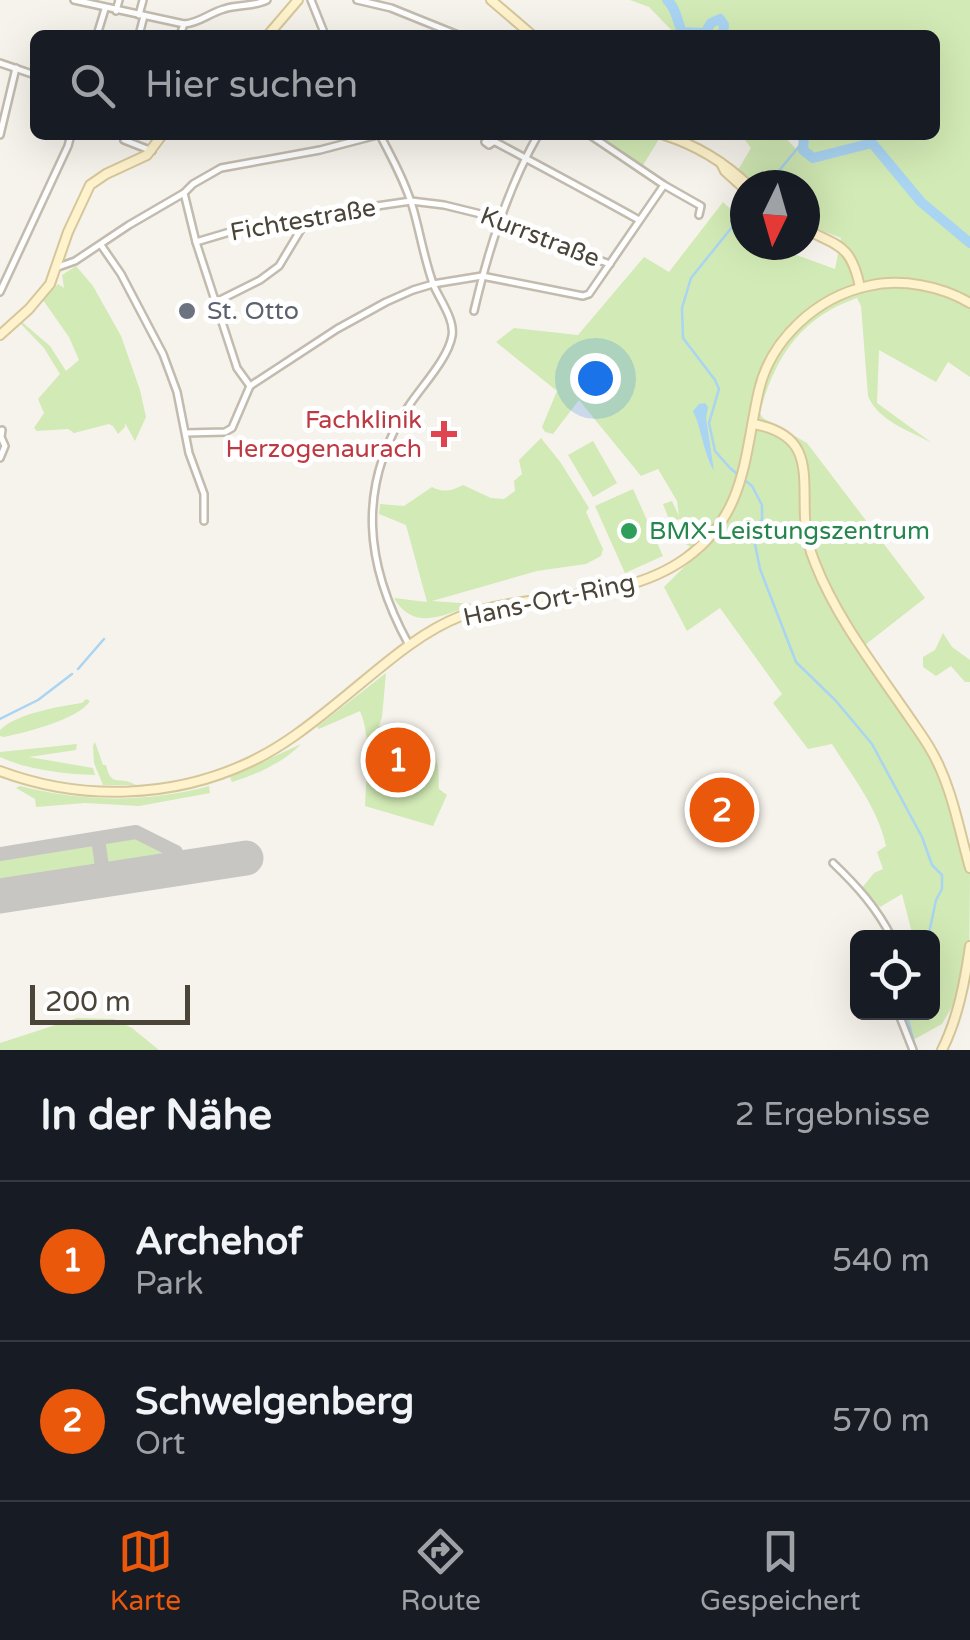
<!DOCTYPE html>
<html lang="de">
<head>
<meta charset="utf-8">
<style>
	:root { --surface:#171b24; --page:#20242c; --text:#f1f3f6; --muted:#9ea1a6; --line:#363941; --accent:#ea580c }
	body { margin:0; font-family:"Varela Round",sans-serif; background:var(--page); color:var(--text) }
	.controls { position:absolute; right:30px; bottom:30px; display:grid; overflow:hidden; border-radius:15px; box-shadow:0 10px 40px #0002 }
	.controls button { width:90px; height:90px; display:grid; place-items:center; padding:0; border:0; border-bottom:2px solid var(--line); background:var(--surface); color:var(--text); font:50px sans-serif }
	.compass { position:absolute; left:730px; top:170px; width:90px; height:90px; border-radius:50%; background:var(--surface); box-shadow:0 10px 40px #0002; rotate:185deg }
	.scale { position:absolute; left:30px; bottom:25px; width:160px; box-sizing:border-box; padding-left:10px; border:5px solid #4b4439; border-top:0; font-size:28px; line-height:35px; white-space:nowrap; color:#4b4439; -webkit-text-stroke:8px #fff; paint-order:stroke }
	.you { position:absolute; left:595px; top:378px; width:35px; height:35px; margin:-25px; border:8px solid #fff; border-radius:50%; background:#1a73e8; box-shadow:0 0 0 15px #1a73e833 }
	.badge { display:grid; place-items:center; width:65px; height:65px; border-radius:50%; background:var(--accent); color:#fff; font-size:32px; font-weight:700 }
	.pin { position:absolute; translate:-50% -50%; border:5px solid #fff; box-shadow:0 2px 10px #0006 }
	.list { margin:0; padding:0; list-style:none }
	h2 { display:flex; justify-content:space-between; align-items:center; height:130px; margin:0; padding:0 40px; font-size:42px }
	h2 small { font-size:32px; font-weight:400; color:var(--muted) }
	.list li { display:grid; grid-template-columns:65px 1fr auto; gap:30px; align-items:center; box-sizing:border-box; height:160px; padding:0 40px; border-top:2px solid var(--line) }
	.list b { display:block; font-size:38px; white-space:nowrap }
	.list p { margin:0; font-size:32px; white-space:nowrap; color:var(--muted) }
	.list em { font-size:32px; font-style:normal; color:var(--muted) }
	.icon { flex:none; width:55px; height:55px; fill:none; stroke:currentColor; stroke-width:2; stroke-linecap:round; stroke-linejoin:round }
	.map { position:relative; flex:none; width:970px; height:1050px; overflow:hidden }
	.search { position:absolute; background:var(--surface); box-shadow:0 10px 40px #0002; left:30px; right:30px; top:30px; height:110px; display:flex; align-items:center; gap:25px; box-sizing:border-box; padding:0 35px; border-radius:15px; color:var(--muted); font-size:38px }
	.sheet { height:450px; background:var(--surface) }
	nav { display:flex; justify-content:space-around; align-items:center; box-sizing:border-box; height:140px; border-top:2px solid var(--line); background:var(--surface); font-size:28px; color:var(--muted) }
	nav a { display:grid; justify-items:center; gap:5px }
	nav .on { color:var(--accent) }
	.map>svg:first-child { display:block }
	.green { fill:#d2eab5 }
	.water { fill:#a9d4f2 }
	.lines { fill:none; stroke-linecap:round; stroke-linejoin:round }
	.stream { stroke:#a9d4f2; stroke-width:2.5 }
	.river { stroke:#a9d4f2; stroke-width:10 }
	.taxiway { stroke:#c8c6c3; stroke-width:14 }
	.runway { stroke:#c8c6c3; stroke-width:35 }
	.street-casing { stroke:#c2bbae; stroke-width:10 }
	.secondary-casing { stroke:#d6c79b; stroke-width:12 }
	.street { stroke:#fff; stroke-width:5 }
	.secondary { stroke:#fff3cd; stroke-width:8 }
	.worship-dot { fill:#6b7280; stroke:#fff; stroke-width:4 }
	.health-dot { fill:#e0444e; stroke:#fff; stroke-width:4 }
	.leisure-dot { fill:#2e9e5b; stroke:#fff; stroke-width:4 }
	.labels { text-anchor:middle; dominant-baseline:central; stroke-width:10; stroke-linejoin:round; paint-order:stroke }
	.street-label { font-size:25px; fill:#4b4439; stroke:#fff }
	.worship-label { font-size:25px; fill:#5b616d; stroke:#fff; text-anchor:start }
	.health-label { font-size:25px; fill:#be3a42; stroke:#fff; text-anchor:end }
	.leisure-label { font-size:25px; fill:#27864d; stroke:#fff; text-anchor:start }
</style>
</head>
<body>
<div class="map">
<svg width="970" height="1050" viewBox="0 0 970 1050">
	<rect width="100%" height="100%" fill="#f6f3ec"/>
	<!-- green -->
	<g class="green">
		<path d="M630 0H970V377L948 362 936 382 879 350 877 403 932 443C910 431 878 421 868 396L861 306 857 298C801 317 774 358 760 413L763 418 807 443 925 598 865 645 937 756 970 871 969 978 942 1024 913 1040 901 1013 932 1012V938L913 937 902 894 880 907 862 888 874 873 883 869 877 852 886 846C878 808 852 776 832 744L808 749 773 703 782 694 720 608 687 631 664 587 699 552 684 543 680 519 670 522 663 504 672 501 679 516 677 501 658 469 641 476 579 400 553 434 545 432 542 427 557 391 496 342 514 328 578 335 644 257 669 272 723 202 740 218 745 211V245H769L835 269 841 238 805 224V185H751L738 170 751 148 745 140 733 135H783L796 149 803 135H935V35H676L649 7Z"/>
		<polygon points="596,135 649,135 659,139 642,167"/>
		<polygon points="76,266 93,286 121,336 140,390 146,417 135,441 125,423 125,427 118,434 113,426 109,424 74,433 68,429 37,431 34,428 44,413 38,399 60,374 44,348 21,324 22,322 50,346 66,371 79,360 69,337 43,300 58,284 64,288 62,275"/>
		<path d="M541 438 561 463 589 508 586 512 603 549 601 556 586 564 537 571 432 601 475 604C446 614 414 633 394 598L427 602 406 525 379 514 380 504 404 506 432 487C444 493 452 491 463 485L491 498 504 499 515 491 514 481 522 474 519 460Z"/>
		<polygon points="593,441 617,483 593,497 568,455"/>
		<polygon points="633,489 663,556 625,573 595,506"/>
		<polygon points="943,633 952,647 970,660 970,682 965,682 951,666 936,676 923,667 923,657 935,650"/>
		<path d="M386 673 382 717 379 726C394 731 429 742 435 756 440 766 438 779 439 789L447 795 433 826 365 806C366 776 372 739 360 711L319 729 317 727Z"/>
		<path d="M86 699 90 701C79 719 25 733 3 737L0 736V730C18 713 57 707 82 703Z"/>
		<path d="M95 742 103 765H106C111 789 120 775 136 785H103L94 763 93 746Z"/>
		<path d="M77 744 76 750 29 757 93 768 95 775C64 774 28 770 0 757V752Z"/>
		<path d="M301 744C283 763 257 774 232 782L230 777Z"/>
		<path d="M20 786C82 802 147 803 209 786L210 793 139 806 85 803 36 807 35 799 16 788Z"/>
		<path d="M132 835H139L167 850V858C152 867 123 872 108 864 94 840 113 839 132 835Z"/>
		<path d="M82 843C99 844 102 861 91 872L0 888V856Z"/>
		<polygon points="77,1018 114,1019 132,1028 159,1050 0,1050 0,1043"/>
	</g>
	<!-- water -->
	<path class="water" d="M705 403 708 407 706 418 714 471C703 453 702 429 693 411L699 404Z"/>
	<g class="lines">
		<!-- stream -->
		<g class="stream">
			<polyline points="767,185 802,143"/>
			<polyline points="745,211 691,278 682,308 683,338 715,380 719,389 709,423 715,451 730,468 752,486 762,505 762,520 756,525 755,544 760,569 796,662 836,701 872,744 922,837 932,865 942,875 942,889 936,900 928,938"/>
			<polyline points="78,669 104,639"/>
			<polyline points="0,719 38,700 72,674"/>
			<polyline points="906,1012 916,1050"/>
		</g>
		<!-- river -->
		<g class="river">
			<path d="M667 0C676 8 677 20 682 32L705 33 711 23 720 19 724 25 723 35"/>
			<polyline points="804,135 803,150 813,158 872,143 921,202 970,243"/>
		</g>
		<!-- taxiway -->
		<g class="taxiway">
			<polyline points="98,839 104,880"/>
			<polyline points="0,854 136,832 176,852 180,868"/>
		</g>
		<!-- runway -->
		<polyline class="runway" points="0,896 246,858"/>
		<defs>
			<g id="street">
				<path d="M74 0 184 24C200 23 209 13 224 9 239 4 253 7 267 0"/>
				<polyline points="311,0 325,35"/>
				<polyline points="357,0 391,8 458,35"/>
				<polyline points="116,11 119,0"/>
				<polyline points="139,15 143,0"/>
				<polyline points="97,35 105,9"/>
				<polyline points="139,35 144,16"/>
				<polyline points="180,35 184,24"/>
				<polyline points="0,63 35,75"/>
				<polyline points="0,135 16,68"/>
				<polyline points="125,135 124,140 152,151"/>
				<path d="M380 135C392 158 404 180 412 205 420 231 424 260 434 286 440 300 455 320 452 336 448 359 421 387 408 407 356 487 365 565 409 645"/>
				<polyline points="590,135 664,185 701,206 699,215"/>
				<path d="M495 141 489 145 485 142 488 138C538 165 589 192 639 220"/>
				<polyline points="184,193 196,242 237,368 250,386"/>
				<polyline points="196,242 260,223 411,201 444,205 501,219 553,244 610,264"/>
				<polyline points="101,245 121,274 163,354 177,392 189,453 204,494 204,521"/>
				<polyline points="58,267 75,261 129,225 184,193 193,184 221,168 320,150 377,135"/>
				<polyline points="0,292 68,146 71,135"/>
				<polyline points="216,302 260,280 279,266 309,216"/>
				<path d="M474 311C488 251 507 189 538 135"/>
				<polyline points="186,433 225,432 232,428 250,386 337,329 386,302 413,290 433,284 482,276 583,296 589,294 664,185"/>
				<polyline points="0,458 5,446 1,437 2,430"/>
				<path d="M833 863C857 886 877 908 892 938"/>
				<polyline points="898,1012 913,1050"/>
			</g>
			<g id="secondary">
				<polyline points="491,0 532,35"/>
				<polyline points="268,35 298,0"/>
				<path d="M664 135C696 145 724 162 748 185"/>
				<polyline points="721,163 725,171 745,189"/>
				<path d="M805 229C840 247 851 245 860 287"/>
				<polyline points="0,335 29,309 50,284 68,232 90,185 106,174 147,155 162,135"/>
				<path d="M754 424C813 435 803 472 805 518 806 534 809 549 815 563 836 617 874 666 907 714 915 726 925 739 932 752 952 787 959 830 970 868"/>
				<path d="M0 771C80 801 172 799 250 762 282 747 310 725 337 703 376 672 415 634 461 616 534 590 621 605 686 558 747 514 744 455 759 390 771 339 817 297 868 286 901 278 941 286 970 303"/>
				<path d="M942 1050C958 1018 965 981 970 946"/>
			</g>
		</defs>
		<!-- street casing -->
		<use href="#street" class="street-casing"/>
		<!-- secondary casing -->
		<use href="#secondary" class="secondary-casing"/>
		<!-- street -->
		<use href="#street" class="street"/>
		<!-- secondary -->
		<use href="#secondary" class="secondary"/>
	</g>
	<!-- markers -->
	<circle class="worship-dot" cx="187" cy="311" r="10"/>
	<path class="health-dot" d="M439 419h10v10h10v10h-10v10h-10v-10h-10v-10h10z"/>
	<circle class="leisure-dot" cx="629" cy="531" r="10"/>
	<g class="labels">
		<!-- street labels -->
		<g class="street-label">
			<text transform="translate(303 220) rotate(-10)">Fichtestraße</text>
			<text transform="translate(540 237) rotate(21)">Kurrstraße</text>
			<text transform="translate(549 600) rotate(-12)">Hans-Ort-Ring</text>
		</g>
		<!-- worship labels -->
		<g class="worship-label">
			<text x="207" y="311">St. Otto</text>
		</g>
		<!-- health labels -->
		<g class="health-label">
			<text x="422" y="420">Fachklinik<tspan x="422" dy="29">Herzogenaurach</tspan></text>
		</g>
		<!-- leisure labels -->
		<g class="leisure-label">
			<text x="649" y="531">BMX-Leistungszentrum</text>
		</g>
	</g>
</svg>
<div class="controls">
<button><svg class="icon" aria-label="locate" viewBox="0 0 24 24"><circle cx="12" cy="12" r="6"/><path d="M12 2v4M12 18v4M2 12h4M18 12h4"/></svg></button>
</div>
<svg class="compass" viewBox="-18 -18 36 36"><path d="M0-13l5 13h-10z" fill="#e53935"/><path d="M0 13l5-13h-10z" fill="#9ea1a6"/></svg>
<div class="scale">200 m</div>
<div class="you"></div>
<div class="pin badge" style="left:398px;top:760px">1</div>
<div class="pin badge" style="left:722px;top:810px">2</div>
<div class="search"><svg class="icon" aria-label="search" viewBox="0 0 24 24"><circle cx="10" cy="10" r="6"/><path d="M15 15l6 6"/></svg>Hier suchen</div>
</div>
<section class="sheet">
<h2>In der Nähe<small>2 Ergebnisse</small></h2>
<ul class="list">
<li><span class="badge">1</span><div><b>Archehof</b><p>Park</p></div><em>540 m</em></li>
<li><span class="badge">2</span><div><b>Schwelgenberg</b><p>Ort</p></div><em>570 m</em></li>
</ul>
</section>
<nav>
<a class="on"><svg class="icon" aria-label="map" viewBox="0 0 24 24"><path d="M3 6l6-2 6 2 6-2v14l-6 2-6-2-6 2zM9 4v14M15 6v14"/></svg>Karte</a>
<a><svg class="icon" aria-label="directions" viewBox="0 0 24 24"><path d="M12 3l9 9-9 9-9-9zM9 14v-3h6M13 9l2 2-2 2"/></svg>Route</a>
<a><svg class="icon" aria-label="saved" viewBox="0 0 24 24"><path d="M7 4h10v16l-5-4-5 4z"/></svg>Gespeichert</a>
</nav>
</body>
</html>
